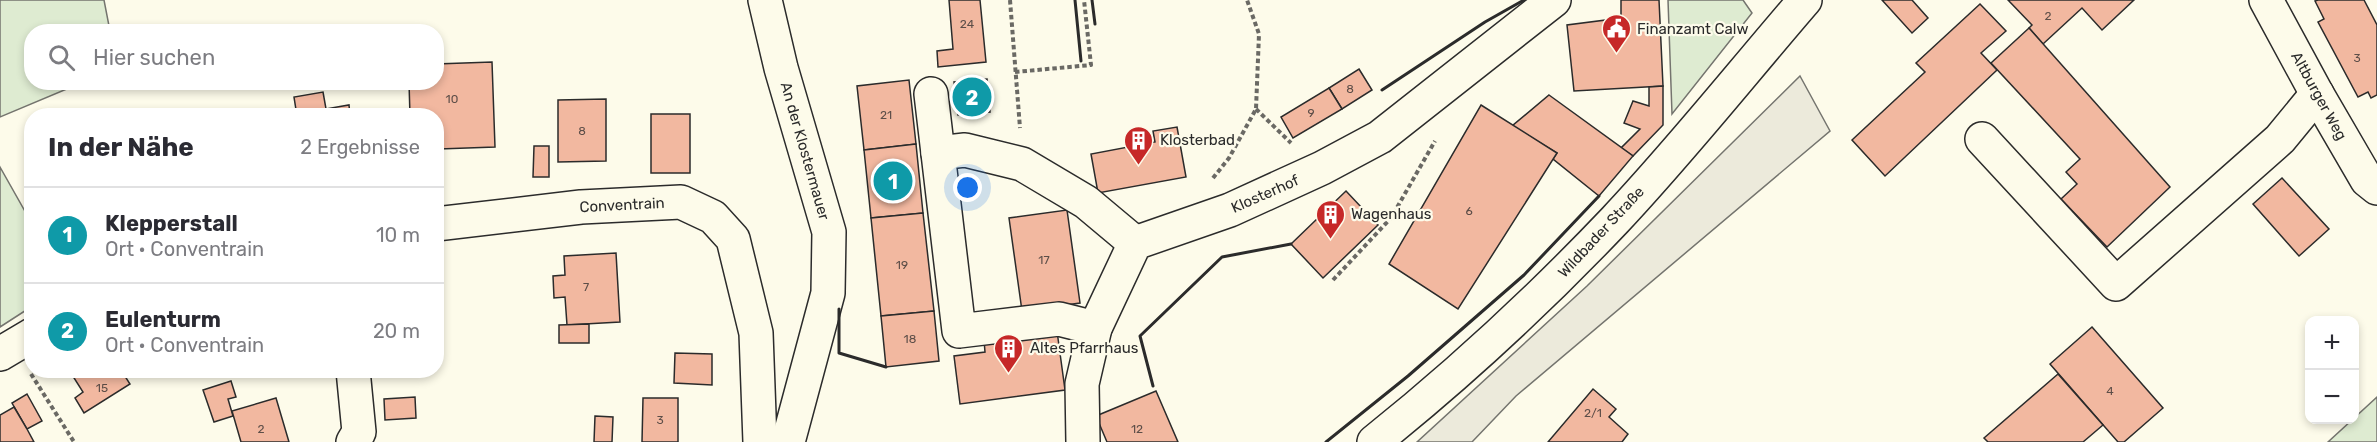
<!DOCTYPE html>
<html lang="de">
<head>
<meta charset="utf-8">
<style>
	:root { --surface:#fff; --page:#f7f7f7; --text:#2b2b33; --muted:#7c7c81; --line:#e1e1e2; --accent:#c62828 }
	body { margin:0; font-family:Rubik,sans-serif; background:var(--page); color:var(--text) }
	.controls { position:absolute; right:18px; bottom:18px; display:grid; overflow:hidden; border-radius:12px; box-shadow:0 3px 9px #0003 }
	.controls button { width:54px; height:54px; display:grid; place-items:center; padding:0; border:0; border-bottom:2px solid var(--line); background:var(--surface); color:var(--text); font:30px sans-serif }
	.you { position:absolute; left:968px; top:188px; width:21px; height:21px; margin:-15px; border:4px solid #fff; border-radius:50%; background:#1a73e8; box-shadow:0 0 0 9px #1a73e833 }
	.badge { display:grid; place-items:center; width:39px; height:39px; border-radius:50%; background:var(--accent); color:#fff; font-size:20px; font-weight:700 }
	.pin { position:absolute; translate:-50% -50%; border:3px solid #fff; box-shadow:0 2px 6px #0006 }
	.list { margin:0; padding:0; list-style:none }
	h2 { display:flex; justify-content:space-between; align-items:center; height:78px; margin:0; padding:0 24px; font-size:26px }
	h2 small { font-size:20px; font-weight:400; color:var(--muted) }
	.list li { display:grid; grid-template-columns:39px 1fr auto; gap:18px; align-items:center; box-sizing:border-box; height:96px; padding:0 24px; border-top:2px solid var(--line) }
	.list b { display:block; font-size:22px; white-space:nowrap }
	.list p { margin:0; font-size:20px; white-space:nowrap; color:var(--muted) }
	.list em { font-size:20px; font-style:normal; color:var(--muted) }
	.icon { flex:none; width:33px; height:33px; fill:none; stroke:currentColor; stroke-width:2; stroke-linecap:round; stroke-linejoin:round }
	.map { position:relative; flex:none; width:2377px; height:442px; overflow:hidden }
	.search { position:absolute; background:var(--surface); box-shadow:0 3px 9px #0003; left:24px; top:24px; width:420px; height:66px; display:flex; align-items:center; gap:15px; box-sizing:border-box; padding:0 21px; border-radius:24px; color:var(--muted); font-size:22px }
	.panel { position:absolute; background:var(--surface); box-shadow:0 3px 9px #0003; left:24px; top:108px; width:420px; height:270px; border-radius:24px }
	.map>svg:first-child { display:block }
	.green { fill:#deebd1; stroke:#74746e; stroke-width:1.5 }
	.parking { fill:#eceadb; stroke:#74746e; stroke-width:1.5 }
	.building { fill:#f2b8a0; stroke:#2b2b2b; stroke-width:1.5 }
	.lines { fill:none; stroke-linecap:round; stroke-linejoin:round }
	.minor-casing { stroke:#2b2b2b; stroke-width:36 }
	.major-casing { stroke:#2b2b2b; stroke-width:36 }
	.path { stroke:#6a6964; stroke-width:4; stroke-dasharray:4.5 3; stroke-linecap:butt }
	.minor { stroke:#fdfbea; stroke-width:33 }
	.major { stroke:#fdfbea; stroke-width:33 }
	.wall { stroke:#2b2b2b; stroke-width:3 }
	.labels { text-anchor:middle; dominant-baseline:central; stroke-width:4.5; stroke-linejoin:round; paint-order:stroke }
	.number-label { font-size:12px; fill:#5d4e48 }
	.poi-label { font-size:15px; fill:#2b2b2b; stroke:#fdfbea; text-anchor:start }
	.street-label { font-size:15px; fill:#2b2b2b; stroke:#fdfbea }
</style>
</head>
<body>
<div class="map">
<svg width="2377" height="442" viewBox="0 0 2377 442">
	<rect width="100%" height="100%" fill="#fdfbea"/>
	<!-- green -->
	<g class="green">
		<polygon points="0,0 104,0 110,31 32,32 32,82 81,83 0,117"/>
		<polygon points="1668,0 1743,0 1752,13 1672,114"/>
		<polygon points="0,167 31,222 31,307 0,327"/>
		<polygon points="2377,397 2377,442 2328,442"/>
	</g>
	<!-- parking -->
	<polygon class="parking" points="1800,76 1830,131 1516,396 1472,442 1417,442 1587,286"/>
	<!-- building -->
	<g class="building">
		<polygon points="949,0 980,0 986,62 938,67 937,51 953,49"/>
		<polygon points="1621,0 1659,0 1663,86 1574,91 1567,25 1621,18"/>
		<polygon points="1882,0 1912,0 1928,18 1912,33"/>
		<polygon points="2008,0 2134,0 2102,30 2082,8 2043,44 2029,28 2032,25"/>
		<polygon points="2318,0 2364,0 2377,25 2377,95 2371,98 2368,92 2358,97 2318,22 2324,19 2315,1"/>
		<polygon points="1980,4 2006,31 1981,53 1997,70 1885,176 1852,140 1925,72 1916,63"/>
		<polygon points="2029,28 2170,187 2107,247 2061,199 2077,184 2066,172 2080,159 1991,63"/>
		<polygon points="492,62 495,147 439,149 436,116 410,116 409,82 436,82 436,64"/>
		<polygon points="1359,69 1372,90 1342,109 1329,88"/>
		<polygon points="987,79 990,112 958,115 954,82"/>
		<polygon points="909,80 916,144 864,150 857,86"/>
		<polygon points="1663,86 1663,125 1633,156 1621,148 1640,129 1624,123 1633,101 1649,106 1649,87"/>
		<polygon points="1329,88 1342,109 1293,138 1281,117"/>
		<polygon points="323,92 326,109 349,105 350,116 297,116 294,97"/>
		<polygon points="1549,95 1633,156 1599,196 1553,159 1557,153 1512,126"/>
		<polygon points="606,99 606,161 558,162 558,100"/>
		<polygon points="1481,105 1557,153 1458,309 1389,264"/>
		<rect x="651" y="114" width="39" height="59"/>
		<polygon points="1177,127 1186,177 1098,193 1091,154 1155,142 1153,131"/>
		<polygon points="916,144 923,213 871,218 864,150"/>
		<polygon points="534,146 549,146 549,177 533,177"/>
		<polygon points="2282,178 2329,229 2299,256 2253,204"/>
		<polygon points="1346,191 1378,225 1323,278 1291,244"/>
		<polygon points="1067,210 1080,303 1022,311 1009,218"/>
		<polygon points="923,213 934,311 881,316 871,218"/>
		<polygon points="616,253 620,322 567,325 565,297 554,298 553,276 565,275 564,256"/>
		<polygon points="934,311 939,361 886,367 881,316"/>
		<polygon points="589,324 589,343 559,343 559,325"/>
		<polygon points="2092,327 2163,408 2124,442 2118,442 2050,364"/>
		<polygon points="1057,331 1065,390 960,404 954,356 985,352 984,340"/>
		<polygon points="675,353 712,354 712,385 674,383"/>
		<polygon points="69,370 121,370 130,384 84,413 75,398 83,392"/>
		<polygon points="379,370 413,370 413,371 379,374"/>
		<polygon points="2058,374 2103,425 2083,442 1988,442 1984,438"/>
		<polygon points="231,381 236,397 228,399 233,416 214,422 203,390"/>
		<polygon points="1593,389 1616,409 1609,417 1628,434 1622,442 1548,442"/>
		<polygon points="1156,391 1178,442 1107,442 1096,416"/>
		<polygon points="27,394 42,421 27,429 12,403"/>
		<polygon points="415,397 416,418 385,420 384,399"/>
		<polygon points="276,398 289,442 241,442 232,411"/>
		<polygon points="643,398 678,398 678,442 642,442"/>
		<polygon points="14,407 27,429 34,442 0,442 0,415"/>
		<polygon points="595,416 613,417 612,442 594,442"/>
	</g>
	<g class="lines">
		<defs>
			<g id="minor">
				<polyline points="765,0 781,68 829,232 828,293 788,442"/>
				<polyline points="2266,0 2317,94 2367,180 2377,188"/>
				<polyline points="931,94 959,331 1059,319 1095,328"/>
				<polyline points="1982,139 2116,284 2280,139 2317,94"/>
				<polyline points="938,153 965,150 1022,164 1086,202 1135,243"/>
				<polyline points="436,224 581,207 681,202 713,217 733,239 756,333 760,442"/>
				<polyline points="0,354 32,335"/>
				<polyline points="353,442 359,432 353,370"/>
				<polyline points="1083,442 1082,384 1095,328 1135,243 1230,210 1322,168 1380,137 1554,0"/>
			</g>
			<path id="major" d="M1374 442C1459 374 1539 300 1615 220 1681 150 1742 73 1805 0"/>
		</defs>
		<!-- minor casing -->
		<use href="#minor" class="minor-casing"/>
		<!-- major casing -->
		<use href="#major" class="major-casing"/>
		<!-- path -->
		<g class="path">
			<polyline points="1010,0 1020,128"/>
			<polyline points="1015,72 1091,65 1084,0"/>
			<polyline points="1256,109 1291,143"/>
			<polyline points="1213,178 1229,158 1256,109 1259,34 1247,0"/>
			<polyline points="1333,280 1391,218 1435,141"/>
			<polyline points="31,374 74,442"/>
		</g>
		<!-- minor -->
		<use href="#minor" class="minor"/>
		<!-- major -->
		<use href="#major" class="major"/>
		<!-- wall -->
		<g class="wall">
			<polyline points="1075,0 1081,61"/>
			<polyline points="1092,0 1095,24"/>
			<polyline points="1382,90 1485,22 1524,0"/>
			<polyline points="839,309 839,353 886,367"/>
			<polyline points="1153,386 1140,336 1222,257 1291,244"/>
			<polyline points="1326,442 1408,376 1524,275 1599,196"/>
		</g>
	</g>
	<!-- icons -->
	<defs>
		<symbol id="civic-pin" viewBox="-11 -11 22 30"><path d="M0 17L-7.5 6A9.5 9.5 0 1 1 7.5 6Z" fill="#c62828" stroke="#fdfbea"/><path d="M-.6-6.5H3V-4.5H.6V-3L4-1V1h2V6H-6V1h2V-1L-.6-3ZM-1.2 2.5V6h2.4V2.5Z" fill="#fff"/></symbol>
		<symbol id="building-pin" viewBox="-11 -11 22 30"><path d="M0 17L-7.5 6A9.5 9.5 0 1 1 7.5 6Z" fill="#c62828" stroke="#fdfbea"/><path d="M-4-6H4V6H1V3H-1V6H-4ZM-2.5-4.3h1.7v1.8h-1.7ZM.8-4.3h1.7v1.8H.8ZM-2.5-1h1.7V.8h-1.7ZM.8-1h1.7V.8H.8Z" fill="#fff"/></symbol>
	</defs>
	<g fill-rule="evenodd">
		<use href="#civic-pin" x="1600" y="12" width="33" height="45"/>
		<use href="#building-pin" x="1122" y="124" width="33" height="45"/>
		<use href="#building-pin" x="1314" y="198" width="33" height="45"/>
		<use href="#building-pin" x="992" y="332" width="33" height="45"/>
	</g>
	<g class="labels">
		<!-- number labels -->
		<g class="number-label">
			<text x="2048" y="16">2</text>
			<text x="967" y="24">24</text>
			<text x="2357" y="58">3</text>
			<text x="1350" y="89">8</text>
			<text x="452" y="99">10</text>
			<text x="1311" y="113">9</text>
			<text x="886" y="115">21</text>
			<text x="582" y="131">8</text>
			<text x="1469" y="211">6</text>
			<text x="1044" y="260">17</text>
			<text x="902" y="265">19</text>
			<text x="586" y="287">7</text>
			<text x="910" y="339">18</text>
			<text x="102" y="388">15</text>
			<text x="2110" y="391">4</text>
			<text x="1593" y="413">2/1</text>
			<text x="660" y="420">3</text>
			<text x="261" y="429">2</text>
			<text x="1137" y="429">12</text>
		</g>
		<!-- poi labels -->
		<g class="poi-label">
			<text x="1637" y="29">Finanzamt Calw</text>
			<text x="1160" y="140">Klosterbad</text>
			<text x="1351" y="214">Wagenhaus</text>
			<text x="1030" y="348">Altes Pfarrhaus</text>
		</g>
		<!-- street labels -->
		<g class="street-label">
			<text transform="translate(2319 96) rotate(61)">Altburger Weg</text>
			<text transform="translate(805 151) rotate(74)">An der Klostermauer</text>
			<text transform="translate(1265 194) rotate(-24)">Klosterhof</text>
			<text transform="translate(622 205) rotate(-3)">Conventrain</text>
			<text transform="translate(1601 232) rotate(-47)">Wildbader Straße</text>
		</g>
	</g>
</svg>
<div class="controls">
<button>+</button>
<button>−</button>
</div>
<div class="you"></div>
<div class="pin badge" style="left:893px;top:181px;background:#0f9aa8">1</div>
<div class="pin badge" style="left:972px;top:97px;background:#0f9aa8">2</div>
<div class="search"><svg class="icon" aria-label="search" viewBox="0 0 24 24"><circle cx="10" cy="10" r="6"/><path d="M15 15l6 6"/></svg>Hier suchen</div>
<section class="panel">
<h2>In der Nähe<small>2 Ergebnisse</small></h2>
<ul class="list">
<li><span class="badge" style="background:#0f9aa8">1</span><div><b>Klepperstall</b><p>Ort · Conventrain</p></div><em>10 m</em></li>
<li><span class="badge" style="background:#0f9aa8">2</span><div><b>Eulenturm</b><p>Ort · Conventrain</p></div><em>20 m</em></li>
</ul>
</section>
</div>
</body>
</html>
